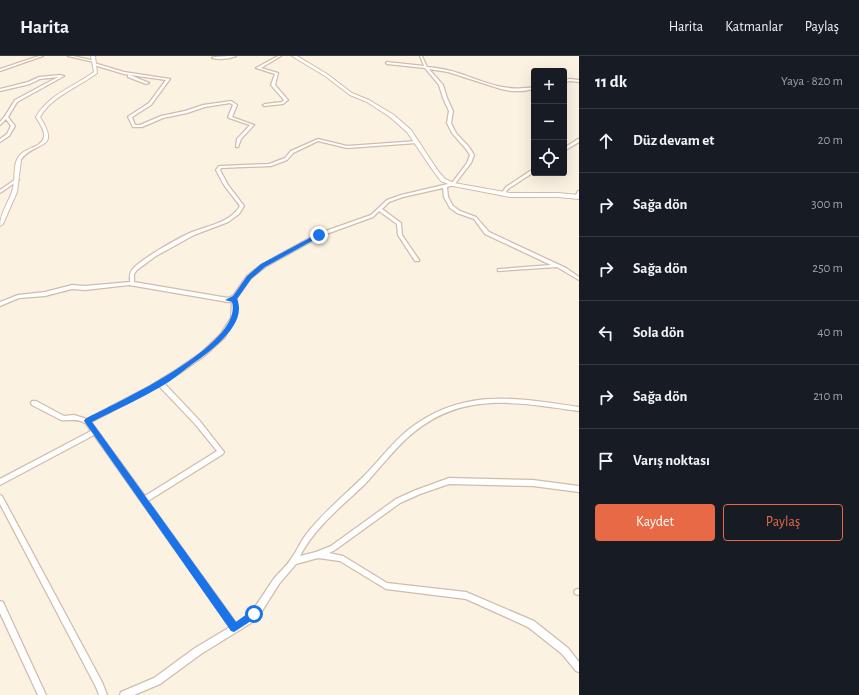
<!DOCTYPE html>
<html lang="tr">
<head>
<meta charset="utf-8">
<style>
	:root { --surface:#171b24; --page:#20242c; --text:#f1f3f6; --muted:#9ea1a6; --line:#363941; --accent:#e86945 }
	body { margin:0; font-family:"Alegreya Sans",sans-serif; background:var(--page); color:var(--text) }
	.controls { position:absolute; right:12px; top:12px; display:grid; overflow:hidden; border-radius:4px; box-shadow:0 4px 16px #0002 }
	.controls button { width:36px; height:36px; display:grid; place-items:center; padding:0; border:0; border-bottom:1px solid var(--line); background:var(--surface); color:var(--text); font:20px sans-serif }
	.stop { position:absolute; width:12px; height:12px; margin:-9px; border:3px solid #1a73e8; border-radius:50%; background:#fff }
	.stop.end { background:#1a73e8; border-color:#fff; box-shadow:0 1px 4px #0008 }
	.list { margin:0; padding:0; list-style:none }
	h2 { display:flex; justify-content:space-between; align-items:center; height:52px; margin:0; padding:0 16px; font-size:17px }
	h2 small { font-size:13px; font-weight:400; color:var(--muted) }
	.list li { display:grid; grid-template-columns:26px 1fr auto; gap:12px; align-items:center; box-sizing:border-box; height:64px; padding:0 16px; border-top:1px solid var(--line) }
	.list b { display:block; font-size:15px; white-space:nowrap }
	.list em { font-size:13px; font-style:normal; color:var(--muted) }
	.actions { display:flex; gap:8px; padding:12px 16px }
	.actions a { flex:1; padding:9px 0; border:1px solid var(--accent); border-radius:4px; text-align:center; font-size:14px; color:var(--accent) }
	.actions .main { background:var(--accent); color:#fff }
	.icon { flex:none; width:22px; height:22px; fill:none; stroke:currentColor; stroke-width:2; stroke-linecap:round; stroke-linejoin:round }
	.map { position:relative; flex:none; width:579px; height:639px; overflow:hidden }
	header { display:flex; align-items:center; gap:24px; box-sizing:border-box; height:56px; padding:0 20px; background:var(--surface); border-bottom:1px solid var(--line) }
	header strong { font-size:19px }
	nav { display:flex; gap:22px; margin-inline-start:auto; font-size:14px }
	main { display:flex }
	aside { flex:1; background:var(--surface) }
	.map>svg:first-child { display:block }
	.lines { fill:none; stroke-linecap:round; stroke-linejoin:round }
	.street-casing { stroke:#d0bcab; stroke-width:2.5 }
	.secondary-casing { stroke:#d3bba8; stroke-width:2 }
	.street { fill:#fff; fill-rule:evenodd }
	.secondary { fill:#fff; fill-rule:evenodd }
	.route { fill:#1a73e8 }
</style>
</head>
<body>
<header>
<strong>Harita</strong>
<nav><a>Harita</a><a>Katmanlar</a><a>Paylaş</a></nav>
</header>
<main>
<div class="map">
<svg width="579" height="639" viewBox="0 0 579 639">
	<rect width="100%" height="100%" fill="#fcf2e2"/>
	<g class="lines">
		<defs>
			<g id="street">
				<polygon points="39,0 43,0 0,15 0,13"/>
				<polygon points="68,0 73,0 95,5 94,6"/>
				<path d="M230 0H236C229 3 219 4 212 2L213 1Z"/>
				<polygon points="278,0 281,0 261,12 278,17 275,29 288,44 283,48 264,50 263,49 265,48 282,46 284,44 271,29 275,18 256,12"/>
				<path d="M420 0H422L427 11C439 12 450 14 461 18 488 27 504 36 534 31V33L523 35H512L501 33 448 16 429 13 443 29 447 42 453 55 451 67 456 77 469 91 474 99 471 107 454 129 447 131 448 141 453 150 460 155 476 161 489 176 566 212 579 221V224L557 211 498 215V213H500L551 209 485 178 474 163 457 157 450 152 444 141 443 132 403 141 389 146 382 153 401 167 402 179 419 204V205H415L398 179 397 168 379 155 373 161 321 180 265 211 251 222 236 243 237 244 236 262 224 282 204 300 180 317 164 327 199 364 224 396 223 398 148 445 236 567C256 555 260 542 273 524 278 517 286 511 291 503 296 496 300 487 305 480 322 457 344 440 364 420 379 405 392 387 408 374 463 331 516 342 579 351V355C514 346 459 334 406 383 391 397 379 413 365 428 342 450 315 471 300 500L316 496 331 490 396 443 416 434 449 422 533 424 579 430V436L533 430 449 428 420 438 400 447 335 494 329 497 343 500 387 527 466 536 534 565 568 592 579 606V616L576 615 562 598 528 571 466 543 386 533 340 505 318 502 296 508 279 528 262 555 251 567 201 598 160 628 134 639H120L121 636 154 622 195 592 230 571 94 379 0 429V423L91 375C89 373 87 368 85 367 78 362 68 365 61 364L32 349 31 347 32 345H36L64 360 74 359 87 363 150 330 176 314 201 297 220 279 231 262 232 246H228L129 229 85 234 72 233 45 240 19 242 0 250V246L18 239 45 236 72 229 85 230 130 226C130 221 129 218 132 214 139 204 180 181 192 176 208 170 231 166 240 150L224 129 216 114 219 110 269 108 285 102 291 95 318 83 347 90 417 85 419 86 417 87 347 92 318 85 293 97 287 104 271 110 221 112 220 114 228 129 244 150 239 158 228 166 194 179 156 200 137 214 134 218V226L228 242 233 240 247 220 261 209 317 178 371 159 387 144 401 139 452 127 467 107 470 99 466 93 452 77 447 67 449 55 443 42 439 29 425 12 387 8 386 7 387 6 424 10ZM159 330 195 368 217 395 145 440 91 366 128 347Z"/>
				<polygon points="94,7 124,16 170,23 151,49 132,61 135,69 140,69 161,60 185,55 203,49 231,45 237,49 232,61 254,69 241,83 238,91 236,91 237,83 250,69 229,62 228,61 233,49 230,47 205,51 187,57 163,62 142,71 133,71 128,61 129,60 149,47 166,24 124,18 94,9"/>
				<polygon points="60,19 64,20 17,46 8,61 15,70 9,80 0,86 0,83 7,78 11,70 6,63 0,69 0,66 5,60 15,44 58,21 40,23 30,28 0,35 0,33 28,26 39,21"/>
				<polygon points="128,19 130,19 149,27 146,28 128,21"/>
				<polygon points="570,23 579,24 579,26 570,25 564,26 564,24"/>
				<polygon points="578,83 579,83 579,86 564,95 564,92"/>
				<polygon points="533,113 534,113 534,116 508,133 504,139 502,139 501,138 506,131"/>
				<polygon points="16,123 19,124 0,137 0,134"/>
				<polygon points="578,135 579,135 579,141 577,142 575,141"/>
				<polygon points="0,439 2,440 102,626 107,639 99,639 96,631 0,448"/>
				<polygon points="578,533 579,533 579,539 575,538 574,536 575,534"/>
				<polygon points="0,545 3,546 46,639 38,639 0,557"/>
			</g>
			<g id="secondary">
				<path d="M91 0H95L97 17C79 31 52 40 40 61 62 96 34 84 21 104L17 136 3 168 0 170C0 156 10 145 13 132 16 121 12 108 20 99 26 92 42 91 44 81 45 74 39 67 36 61 48 39 75 30 94 16Z"/>
				<polygon points="292,0 297,0 327,18 352,37 369,44 394,59 411,74 438,115 445,123 454,127 510,137 558,137 579,139 579,143 558,141 510,141 453,130 441,125 434,116 407,76 390,61 367,46 350,39 325,20"/>
			</g>
		</defs>
		<!-- street casing -->
		<use href="#street" class="street-casing"/>
		<!-- secondary casing -->
		<use href="#secondary" class="secondary-casing"/>
		<!-- street -->
		<use href="#street" class="street"/>
		<!-- secondary -->
		<use href="#secondary" class="secondary"/>
	</g>
	<!-- route -->
	<path class="route" d="M319 177 321 179V180L265 211 251 223 237 243C249 270 205 299 187 312 179 318 171 325 162 330 140 343 115 354 92 366L236 566 254 553 257 555 259 558 257 561 234 576 231 575 84 365 85 363C116 347 244 289 232 246L225 244 233 240 247 220 261 208Z"/>
</svg>
<div class="controls">
<button>+</button>
<button>−</button>
<button><svg class="icon" aria-label="locate" viewBox="0 0 24 24"><circle cx="12" cy="12" r="6"/><path d="M12 2v4M12 18v4M2 12h4M18 12h4"/></svg></button>
</div>
<div class="stop" style="left:254px;top:558px"></div>
<div class="stop end" style="left:319px;top:179px"></div>
</div>
<aside>
<h2>11 dk<small>Yaya · 820 m</small></h2>
<ul class="list">
<li><svg class="icon" aria-label="ahead" viewBox="0 0 24 24"><path d="M12 20V5M6 11l6-6 6 6"/></svg><div><b>Düz devam et</b></div><em>20 m</em></li>
<li><svg class="icon" aria-label="right" viewBox="0 0 24 24"><path d="M7 20v-9h11M14 6l5 5-5 5"/></svg><div><b>Sağa dön</b></div><em>300 m</em></li>
<li><svg class="icon" aria-label="right" viewBox="0 0 24 24"><path d="M7 20v-9h11M14 6l5 5-5 5"/></svg><div><b>Sağa dön</b></div><em>250 m</em></li>
<li><svg class="icon" aria-label="left" viewBox="0 0 24 24"><path d="M17 20v-9H6M10 6l-5 5 5 5"/></svg><div><b>Sola dön</b></div><em>40 m</em></li>
<li><svg class="icon" aria-label="right" viewBox="0 0 24 24"><path d="M7 20v-9h11M14 6l5 5-5 5"/></svg><div><b>Sağa dön</b></div><em>210 m</em></li>
<li><svg class="icon" aria-label="arrive" viewBox="0 0 24 24"><path d="M6 21V4h12l-3 4 3 4H6"/></svg><div><b>Varış noktası</b></div></li>
</ul>
<div class="actions"><a class="main">Kaydet</a><a>Paylaş</a></div>
</aside>
</main>
</body>
</html>
